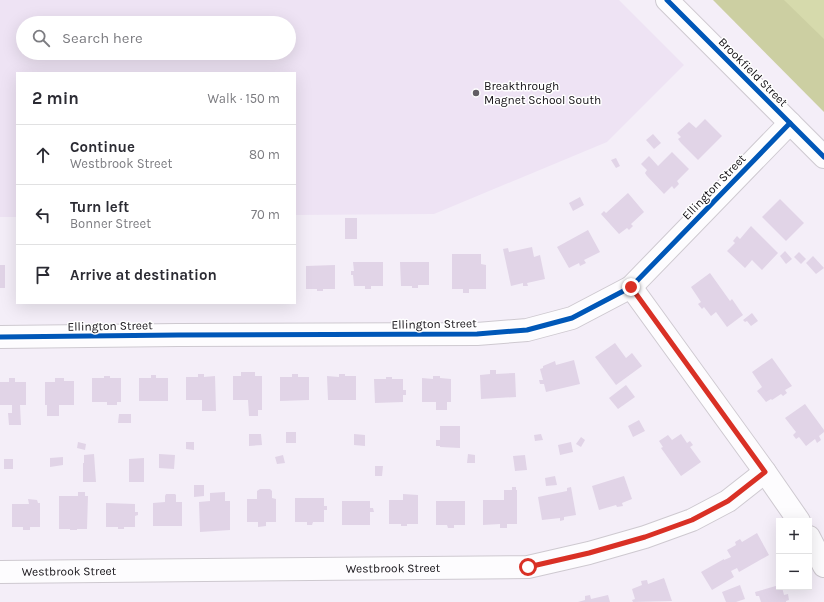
<!DOCTYPE html>
<html lang="en">
<head>
<meta charset="utf-8">
<style>
	:root { --surface:#fff; --page:#f2f2f3; --text:#2b2b33; --muted:#7c7c81; --line:#e1e1e2 }
	body { margin:0; font-family:Karla,sans-serif; background:var(--page); color:var(--text) }
	.controls { position:absolute; right:12px; bottom:12px; display:grid; overflow:hidden; border-radius:0px; box-shadow:0 4px 16px #0002 }
	.controls button { width:36px; height:36px; display:grid; place-items:center; padding:0; border:0; border-bottom:1px solid var(--line); background:var(--surface); color:var(--text); font:20px sans-serif }
	.stop { position:absolute; width:12px; height:12px; margin:-9px; border:3px solid #d93025; border-radius:50%; background:#fff }
	.stop.end { background:#d93025; border-color:#fff; box-shadow:0 1px 4px #0008 }
	.list { margin:0; padding:0; list-style:none }
	h2 { display:flex; justify-content:space-between; align-items:center; height:52px; margin:0; padding:0 16px; font-size:17px }
	h2 small { font-size:13px; font-weight:400; color:var(--muted) }
	.list li { display:grid; grid-template-columns:26px 1fr auto; gap:12px; align-items:center; box-sizing:border-box; height:60px; padding:0 16px; border-top:1px solid var(--line) }
	.list b { display:block; font-size:15px; white-space:nowrap }
	.list p { margin:0; font-size:13px; white-space:nowrap; color:var(--muted) }
	.list em { font-size:13px; font-style:normal; color:var(--muted) }
	.icon { flex:none; width:22px; height:22px; fill:none; stroke:currentColor; stroke-width:2; stroke-linecap:round; stroke-linejoin:round }
	.map { position:relative; flex:none; width:824px; height:602px; overflow:hidden }
	.search { position:absolute; background:var(--surface); box-shadow:0 4px 16px #0002; left:16px; top:16px; width:280px; height:44px; display:flex; align-items:center; gap:10px; box-sizing:border-box; padding:0 14px; border-radius:22px; color:var(--muted); font-size:15px }
	.panel { position:absolute; background:var(--surface); box-shadow:0 4px 16px #0002; left:16px; top:72px; width:280px; height:232px; border-radius:0px }
	.map>svg:first-child { display:block }
	.built { fill:#eee3f4; fill-rule:evenodd }
	.green { fill:#d6daac }
	.forest { fill:#cccfa2 }
	.building { fill:#e1d4e7 }
	.lines { fill:none; stroke-linecap:round; stroke-linejoin:round }
	.minor-casing { stroke:#cec9d0; stroke-width:24 }
	.minor { stroke:#fdfcfe; stroke-width:22 }
	.cycleway-casing { stroke:#fff; stroke-width:8 }
	.cycleway { stroke:#0057b8; stroke-width:5 }
	.route { stroke:#d93025; stroke-width:5 }
	.poi-dot { fill:#625e64; stroke:#fff; stroke-width:1.5 }
	.labels { text-anchor:middle; dominant-baseline:central; stroke-width:3; stroke-linejoin:round; paint-order:stroke }
	.street-label { font-size:12px; fill:#131015; stroke:#fff }
	.poi-label { font-size:12px; fill:#131015; stroke:#fff; text-anchor:start }
</style>
</head>
<body>
<div class="map">
<svg width="824" height="602" viewBox="0 0 824 602">
	<rect width="100%" height="100%" fill="#f4eef8"/>
	<!-- built -->
	<path class="built" d="M0 0H619L684 65 607 142 434 214H431L295 215V73H17V217H0ZM23 23H289V53H23Z"/>
	<!-- green -->
	<polygon class="green" points="726,0 824,0 824,99"/>
	<!-- forest -->
	<polygon class="forest" points="713,0 784,0 824,39 824,112"/>
	<!-- building -->
	<g class="building">
		<polygon points="705,119 722,136 698,160 681,143 678,139 681,137 677,133 689,122 696,128"/>
		<polygon points="653,134 661,143 654,149 646,140"/>
		<polygon points="672,152 689,169 677,181 679,184 674,189 672,186 664,194 647,176 645,173 647,170 641,164 649,156 658,166"/>
		<polygon points="616,158 620,166 616,168 611,160"/>
		<polygon points="628,193 644,212 631,224 633,226 629,230 627,228 619,234 601,214 604,211 606,213"/>
		<polygon points="580,197 584,205 573,211 569,203"/>
		<polygon points="780,199 804,223 786,241 762,217"/>
		<rect x="345" y="218" width="12" height="21"/>
		<polygon points="751,226 778,253 762,270 752,260 745,268 727,251 735,243 733,241 737,236 740,239"/>
		<polygon points="588,230 600,252 584,260 586,263 580,266 579,263 569,268 557,247"/>
		<polygon points="532,247 534,257 540,255 545,279 527,283 528,286 523,286 523,283 511,286 503,249 508,248 509,252"/>
		<polygon points="785,251 792,259 786,264 780,256"/>
		<polygon points="799,252 806,259 801,264 794,257"/>
		<polygon points="452,254 481,254 481,264 486,265 486,289 469,289 469,293 463,293 463,289 452,289"/>
		<polygon points="813,256 824,268 816,274 806,263"/>
		<polygon points="353,262 383,262 383,286 371,286 371,289 365,289 365,286 354,286 353,275 351,275 351,271 354,271"/>
		<polygon points="400,262 429,262 429,285 418,285 418,288 412,288 412,286 401,286"/>
		<rect x="0" y="265" width="5" height="23"/>
		<polygon points="335,265 335,289 323,289 323,291 317,291 317,289 306,289 306,266"/>
		<polygon points="710,273 730,301 732,299 743,315 727,327 716,312 711,316 704,307 702,309 698,304 701,302 691,287"/>
		<polygon points="752,313 758,321 751,326 747,321 745,322 743,320"/>
		<polygon points="615,343 626,358 632,353 642,366 616,385 595,357"/>
		<polygon points="772,358 792,386 785,390 787,393 783,396 781,394 772,400 771,399 766,402 757,391 762,387 752,372"/>
		<polygon points="574,360 580,384 546,392 544,384 540,384 539,380 543,380 540,369 543,368 543,366 555,361 556,365"/>
		<polygon points="490,370 496,370 496,374 515,373 516,397 481,399 480,375 490,374"/>
		<polygon points="241,372 255,372 255,376 262,376 262,410 258,410 258,416 249,416 248,400 233,400 233,376 241,376"/>
		<polygon points="198,374 204,374 204,377 215,376 216,411 202,411 202,400 186,400 186,377 198,377"/>
		<polygon points="292,374 298,374 298,377 309,377 309,400 280,401 280,377 292,377"/>
		<polygon points="339,374 345,374 345,376 356,376 356,400 328,400 327,376 339,377"/>
		<polygon points="151,375 156,375 156,378 168,378 168,401 139,401 139,378 151,378"/>
		<polygon points="104,376 110,376 110,378 121,378 121,402 117,402 117,405 107,405 107,402 92,402 92,378 104,378"/>
		<polygon points="433,376 440,376 440,378 451,379 451,402 447,402 447,410 436,410 436,402 422,402 422,378 433,379"/>
		<polygon points="386,377 392,377 392,379 403,379 403,390 406,390 406,395 403,395 403,402 375,403 374,379 386,379"/>
		<polygon points="9,378 15,378 15,382 26,382 26,405 20,405 21,425 9,425 8,413 12,413 12,405 0,405 0,382 9,382"/>
		<polygon points="55,378 64,378 64,381 74,381 74,405 59,405 59,416 47,416 47,405 45,405 45,382 55,382"/>
		<polygon points="626,385 635,397 618,409 609,398"/>
		<polygon points="805,404 824,430 824,432 819,436 821,440 817,443 815,439 806,446 799,437 796,439 793,435 796,432 785,418"/>
		<polygon points="119,414 131,414 131,423 118,423"/>
		<polygon points="639,420 645,431 633,437 628,426"/>
		<polygon points="440,426 460,426 460,448 440,447 440,446 436,446 436,440 440,440"/>
		<rect x="286" y="432" width="10" height="11"/>
		<polygon points="249,434 261,434 262,445 249,446"/>
		<polygon points="354,434 365,435 365,446 354,445"/>
		<polygon points="541,434 543,440 535,441 534,435"/>
		<polygon points="681,434 687,443 690,441 693,445 690,447 701,462 681,476 661,448 663,447 659,441 668,435 672,440"/>
		<polygon points="581,437 585,440 581,447 576,444"/>
		<polygon points="78,442 86,444 85,450 77,448"/>
		<polygon points="186,442 194,442 194,450 186,449"/>
		<polygon points="571,442 573,452 560,455 558,445"/>
		<polygon points="94,454 96,482 83,482 83,463 84,463 84,455"/>
		<polygon points="159,454 175,455 174,469 159,468"/>
		<polygon points="468,454 475,455 475,463 467,463"/>
		<polygon points="283,455 285,463 277,464 275,457"/>
		<polygon points="525,455 527,470 515,471 513,456"/>
		<polygon points="63,457 63,465 50,467 50,458"/>
		<polygon points="144,458 144,482 129,482 129,459"/>
		<rect x="4" y="459" width="9" height="10"/>
		<polygon points="375,466 383,466 382,476 375,476"/>
		<polygon points="555,476 557,485 546,486 545,478"/>
		<polygon points="624,476 632,499 622,503 623,506 617,507 616,505 599,510 592,486"/>
		<polygon points="194,485 204,485 204,496 194,497"/>
		<polygon points="512,487 516,487 516,490 517,490 517,524 507,524 507,528 500,528 500,524 483,525 483,500 504,500 504,490 512,490"/>
		<polygon points="571,487 576,515 564,517 564,520 560,521 560,518 542,520 538,497 567,491 567,488"/>
		<polygon points="260,489 270,489 272,491 272,498 276,499 276,522 266,522 266,526 258,527 258,522 247,522 247,499 257,499 257,491"/>
		<polygon points="78,492 85,492 85,496 88,496 87,529 77,529 77,530 70,530 70,529 59,529 59,496 78,496"/>
		<polygon points="225,492 225,501 230,501 230,530 200,532 199,502 210,501 210,493"/>
		<polygon points="166,494 175,494 176,495 176,502 182,502 182,526 153,526 153,503 165,502 165,496"/>
		<polygon points="403,494 418,495 418,524 407,524 407,526 401,526 401,524 389,524 389,500 403,500"/>
		<polygon points="295,498 324,498 324,506 327,506 327,510 324,510 324,522 313,522 312,525 307,525 307,522 295,522"/>
		<polygon points="28,499 37,500 38,503 40,503 40,527 30,527 30,530 23,530 23,527 12,527 12,504 29,504"/>
		<polygon points="342,501 370,501 370,508 373,508 374,512 370,512 370,525 342,525"/>
		<polygon points="436,501 465,501 465,525 454,525 454,528 448,528 447,525 436,525"/>
		<polygon points="106,503 135,504 135,512 138,512 138,515 135,516 135,527 124,527 124,529 118,529 118,527 106,527"/>
		<polygon points="757,533 769,555 739,572 737,568 731,571 734,577 712,590 701,572 724,559 724,560 731,557 727,550 736,545 735,542 740,539 742,542"/>
		<polygon points="664,578 672,601 633,602 632,600 635,599 632,589 642,585 641,581 647,580 648,584"/>
		<polygon points="740,585 745,599 736,602 726,602 722,592"/>
		<polygon points="779,585 779,587 782,587 784,595 788,594 789,600 786,601 786,602 761,602 759,596 756,596 755,592"/>
		<polygon points="590,595 591,599 608,595 610,602 578,602 585,600 585,596"/>
	</g>
	<g class="lines">
		<defs>
			<g id="minor">
				<polyline points="667,0 824,157"/>
				<polyline points="631,287 765,472 799,521"/>
				<polyline points="0,337 178,335 477,334 527,330 572,318 631,287 790,123"/>
				<polyline points="809,537 824,566"/>
				<path id="s1" d="M0 572 528 567 589 553 645 537 692 520 728 501 765 472"/>
			</g>
		</defs>
		<!-- minor casing -->
		<use href="#minor" class="minor-casing"/>
		<!-- minor -->
		<use href="#minor" class="minor"/>
		<defs>
			<g id="cycleway">
				<polyline points="667,0 824,157"/>
				<polyline points="0,337 178,335 477,334 527,330 572,318 631,287 790,123"/>
			</g>
		</defs>
		<!-- cycleway casing -->
		<use href="#cycleway" class="cycleway-casing"/>
		<!-- cycleway -->
		<use href="#cycleway" class="cycleway"/>
	</g>
	<g class="lines">
		<!-- route -->
		<polyline class="route" points="528,567 589,553 645,537 692,520 728,501 765,472 631,287"/>
	</g>
	<!-- markers -->
	<circle class="poi-dot" cx="476" cy="93" r="4"/>
	<g class="labels">
		<!-- street labels -->
		<g class="street-label">
			<text transform="translate(753 72) rotate(45)">Brookfield Street</text>
			<text transform="translate(714 187) rotate(-46)">Ellington Street</text>
			<text transform="translate(434 324) rotate(-1)">Ellington Street</text>
			<text transform="translate(110 326) rotate(-1)">Ellington Street</text>
			<text stroke="none"><textPath href="#s1" startOffset="393">Westbrook Street</textPath></text>
			<text stroke="none"><textPath href="#s1" startOffset="69">Westbrook Street</textPath></text>
		</g>
		<!-- poi labels -->
		<g class="poi-label">
			<text x="484" y="86">Breakthrough<tspan x="484" dy="14">Magnet School South</tspan></text>
		</g>
	</g>
</svg>
<div class="controls">
<button>+</button>
<button>−</button>
</div>
<div class="stop" style="left:528px;top:567px"></div>
<div class="stop end" style="left:631px;top:287px"></div>
<div class="search"><svg class="icon" aria-label="search" viewBox="0 0 24 24"><circle cx="10" cy="10" r="6"/><path d="M15 15l6 6"/></svg>Search here</div>
<section class="panel">
<h2>2 min<small>Walk · 150 m</small></h2>
<ul class="list">
<li><svg class="icon" aria-label="ahead" viewBox="0 0 24 24"><path d="M12 20V5M6 11l6-6 6 6"/></svg><div><b>Continue</b><p>Westbrook Street</p></div><em>80 m</em></li>
<li><svg class="icon" aria-label="left" viewBox="0 0 24 24"><path d="M17 20v-9H6M10 6l-5 5 5 5"/></svg><div><b>Turn left</b><p>Bonner Street</p></div><em>70 m</em></li>
<li><svg class="icon" aria-label="arrive" viewBox="0 0 24 24"><path d="M6 21V4h12l-3 4 3 4H6"/></svg><div><b>Arrive at destination</b></div></li>
</ul>
</section>
</div>
</body>
</html>
